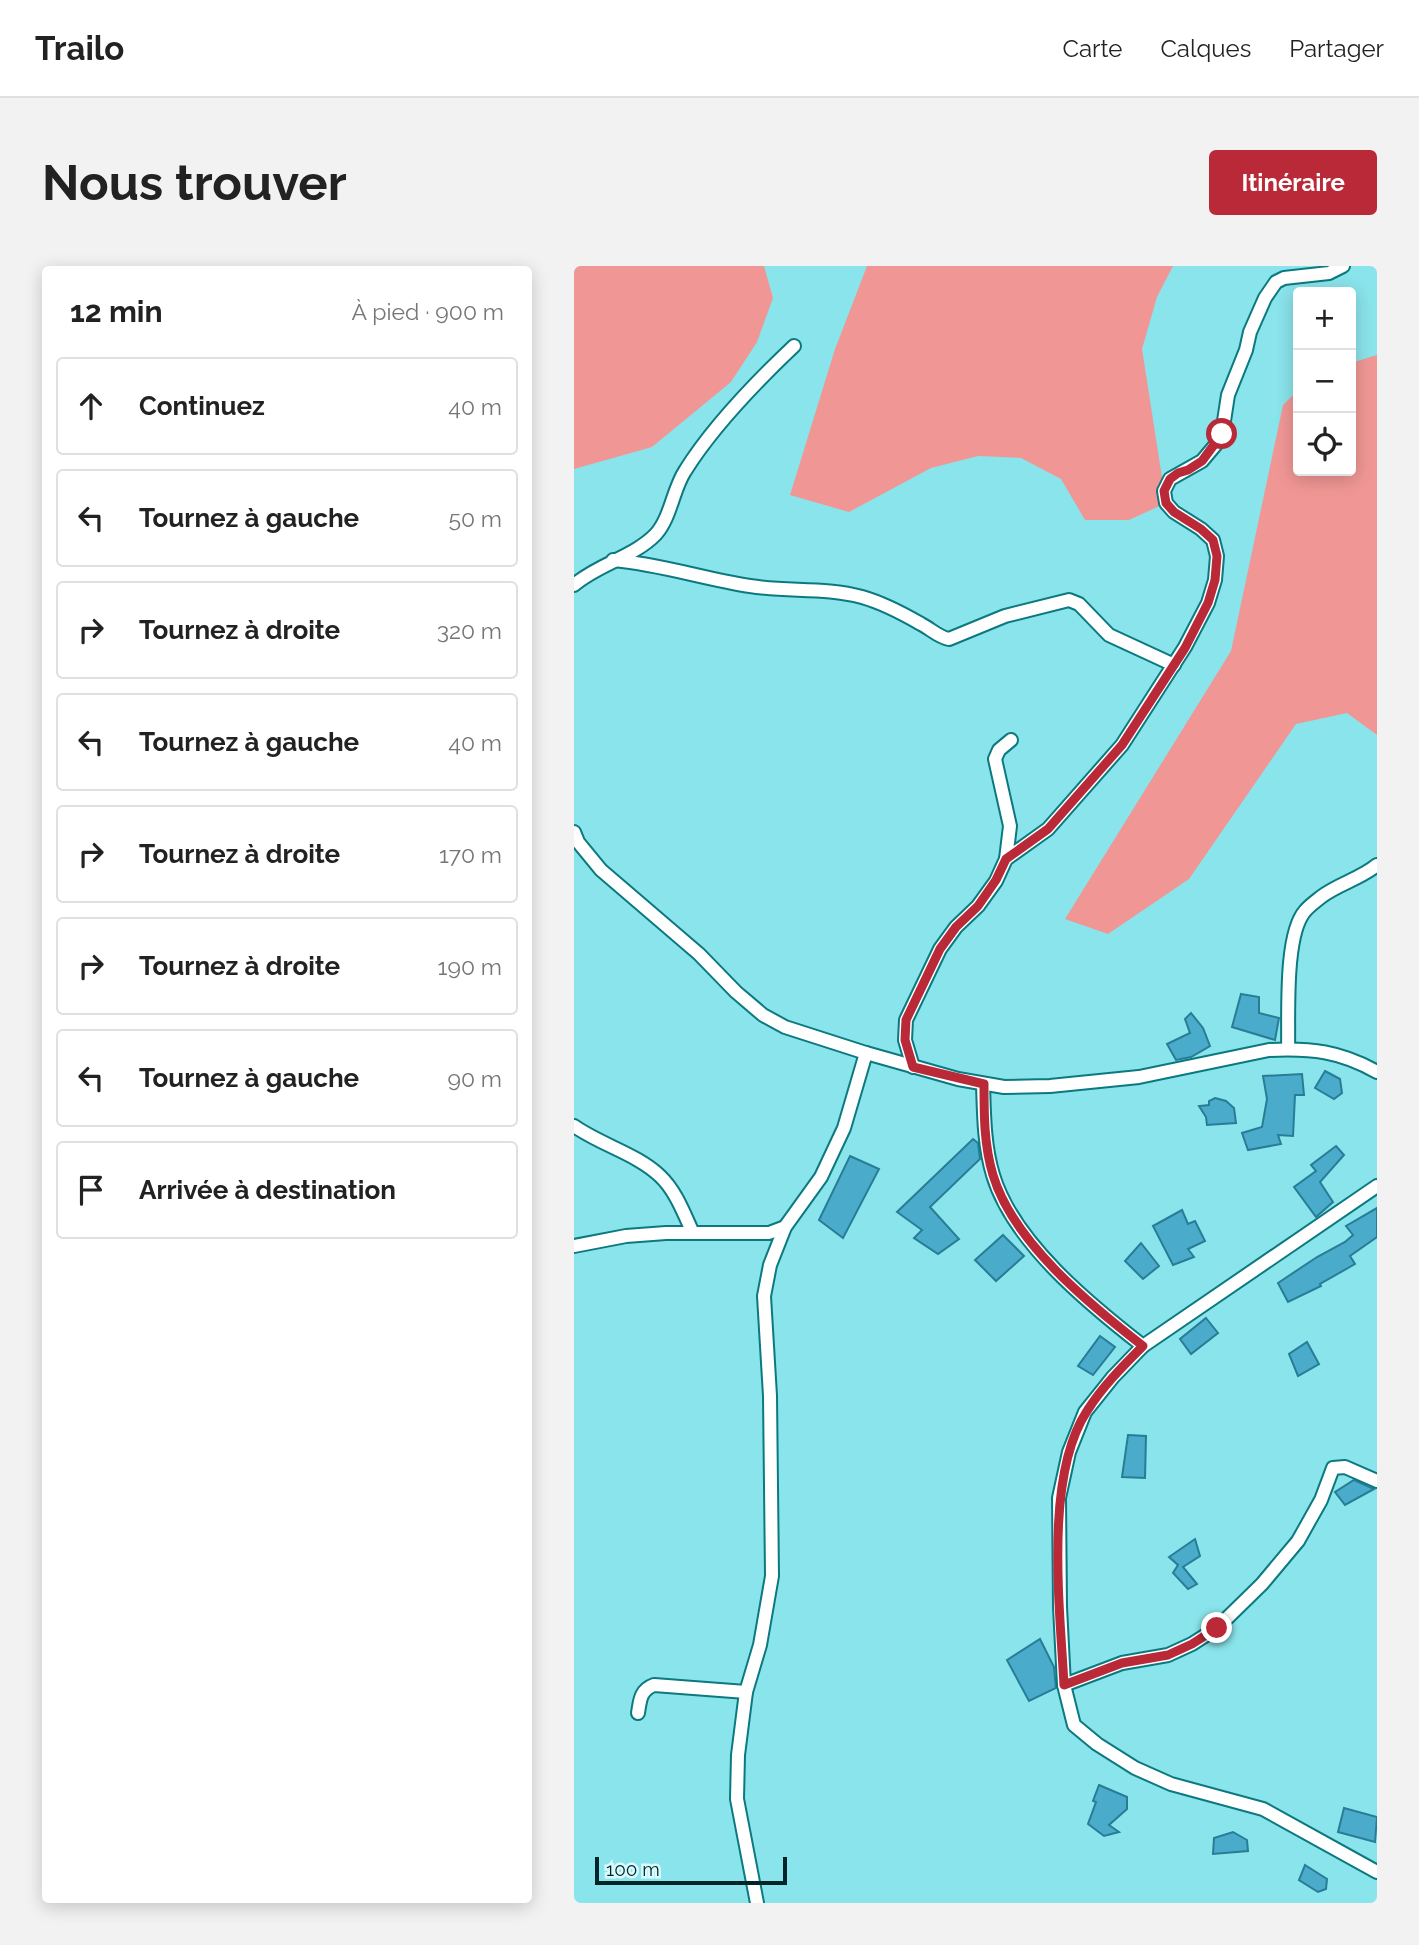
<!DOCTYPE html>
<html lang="fr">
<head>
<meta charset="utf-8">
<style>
	:root { --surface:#fff; --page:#f2f2f2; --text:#222; --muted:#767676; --line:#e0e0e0; --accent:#ba2937 }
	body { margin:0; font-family:Raleway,sans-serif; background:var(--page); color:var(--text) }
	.controls { position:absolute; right:21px; top:21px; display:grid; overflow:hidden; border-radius:7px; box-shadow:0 4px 18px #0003 }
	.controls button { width:63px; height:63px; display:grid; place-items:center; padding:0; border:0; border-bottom:2px solid var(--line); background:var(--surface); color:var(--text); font:35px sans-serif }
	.scale { position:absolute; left:21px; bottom:18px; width:192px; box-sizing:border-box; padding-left:7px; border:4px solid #002528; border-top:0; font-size:19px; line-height:24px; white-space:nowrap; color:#002528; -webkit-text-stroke:5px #dafbfe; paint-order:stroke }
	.stop { position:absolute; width:21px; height:21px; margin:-16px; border:5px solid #ba2937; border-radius:50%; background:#fff }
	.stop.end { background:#ba2937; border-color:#fff; box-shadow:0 2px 7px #0008 }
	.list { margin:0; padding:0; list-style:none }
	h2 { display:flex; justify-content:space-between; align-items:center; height:91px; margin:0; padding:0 28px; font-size:30px }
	h2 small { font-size:23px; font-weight:400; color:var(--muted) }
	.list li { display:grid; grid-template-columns:46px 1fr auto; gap:21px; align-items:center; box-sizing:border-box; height:98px; margin:0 14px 14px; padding:0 14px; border:2px solid var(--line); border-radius:7px }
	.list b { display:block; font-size:26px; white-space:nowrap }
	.list em { font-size:23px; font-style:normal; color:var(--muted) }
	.icon { flex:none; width:38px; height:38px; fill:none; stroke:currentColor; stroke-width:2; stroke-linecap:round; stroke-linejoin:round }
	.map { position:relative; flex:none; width:803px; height:1637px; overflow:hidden; border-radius:7px }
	header { display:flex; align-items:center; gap:42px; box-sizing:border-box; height:98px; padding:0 35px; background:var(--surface); border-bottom:2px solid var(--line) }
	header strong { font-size:33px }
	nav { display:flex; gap:38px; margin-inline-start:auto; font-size:24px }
	.intro { display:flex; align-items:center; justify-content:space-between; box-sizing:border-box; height:168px; padding:0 42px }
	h1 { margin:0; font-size:49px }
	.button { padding:18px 32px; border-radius:7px; background:var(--accent); color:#fff; font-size:24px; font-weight:700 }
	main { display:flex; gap:42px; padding:0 42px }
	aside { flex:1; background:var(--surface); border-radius:7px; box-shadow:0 4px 18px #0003 }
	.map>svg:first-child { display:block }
	.green { fill:#f09795 }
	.building { fill:#4aabca; stroke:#287d96; stroke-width:2 }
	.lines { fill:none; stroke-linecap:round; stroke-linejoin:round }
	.street-casing { stroke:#0b797f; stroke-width:16 }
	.street { stroke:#fff; stroke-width:12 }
	.route { stroke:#ba2937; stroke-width:9 }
</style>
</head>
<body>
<header>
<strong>Trailo</strong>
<nav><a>Carte</a><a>Calques</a><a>Partager</a></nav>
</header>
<div class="intro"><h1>Nous trouver</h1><a class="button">Itinéraire</a></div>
<main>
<aside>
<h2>12 min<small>À pied · 900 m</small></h2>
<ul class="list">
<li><svg class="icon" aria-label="ahead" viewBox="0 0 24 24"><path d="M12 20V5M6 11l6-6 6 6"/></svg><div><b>Continuez</b></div><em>40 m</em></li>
<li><svg class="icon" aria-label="left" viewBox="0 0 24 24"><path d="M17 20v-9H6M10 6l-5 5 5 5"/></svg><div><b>Tournez à gauche</b></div><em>50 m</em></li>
<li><svg class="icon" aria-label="right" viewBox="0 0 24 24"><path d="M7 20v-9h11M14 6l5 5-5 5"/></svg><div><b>Tournez à droite</b></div><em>320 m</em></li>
<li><svg class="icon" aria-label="left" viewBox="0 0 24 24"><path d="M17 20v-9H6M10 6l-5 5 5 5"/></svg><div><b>Tournez à gauche</b></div><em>40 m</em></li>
<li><svg class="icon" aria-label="right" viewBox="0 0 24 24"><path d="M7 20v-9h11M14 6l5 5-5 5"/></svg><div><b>Tournez à droite</b></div><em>170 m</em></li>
<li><svg class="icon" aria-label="right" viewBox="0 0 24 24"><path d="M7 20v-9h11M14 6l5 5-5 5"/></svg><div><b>Tournez à droite</b></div><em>190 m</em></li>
<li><svg class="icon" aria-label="left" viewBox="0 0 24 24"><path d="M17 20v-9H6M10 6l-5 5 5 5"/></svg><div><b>Tournez à gauche</b></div><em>90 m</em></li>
<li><svg class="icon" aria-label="arrive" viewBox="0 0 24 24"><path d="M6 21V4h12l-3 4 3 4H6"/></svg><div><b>Arrivée à destination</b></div></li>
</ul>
</aside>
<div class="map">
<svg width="803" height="1637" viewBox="0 0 803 1637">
	<rect width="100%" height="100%" fill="#8ae4eb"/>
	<!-- green -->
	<g class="green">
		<polygon points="0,0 190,0 199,32 183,76 157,116 78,181 0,203"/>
		<polygon points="293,0 599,0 583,31 568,83 592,237 555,254 511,254 487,213 447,192 404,190 357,202 275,246 216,229 261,83"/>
		<polygon points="803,89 803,469 773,447 722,458 615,613 534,668 491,653 657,385 709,139 724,124 724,205 777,205 777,97"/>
	</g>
	<!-- building -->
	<g class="building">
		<polygon points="667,728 685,731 685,747 705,752 701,774 658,761"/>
		<polygon points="617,747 629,762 636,780 617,791 602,794 593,778 616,767 611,753"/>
		<polygon points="751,805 766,813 768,827 760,833 741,822"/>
		<polygon points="728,808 730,829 721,829 719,870 704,869 707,878 674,884 668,867 688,861 693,833 689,810"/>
		<polygon points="641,832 652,835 660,842 662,857 633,859 632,851 625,840 635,839 635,835"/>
		<polygon points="399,873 404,877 406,893 356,941 385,973 364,988 340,972 348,964 323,946"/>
		<polygon points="762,880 770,889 746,916 759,936 742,951 720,921 742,905 737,899"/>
		<polygon points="276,890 305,903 269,972 245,954"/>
		<polygon points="803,942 803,971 776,990 781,998 746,1018 747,1020 714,1036 704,1017 743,991 771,976 779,969 772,960"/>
		<polygon points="608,944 614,958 621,955 631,975 614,983 620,991 599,999 579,960"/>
		<polygon points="429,969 450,990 422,1015 401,994"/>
		<polygon points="567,977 585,1000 569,1013 551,995"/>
		<polygon points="632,1052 644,1067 617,1088 606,1073"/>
		<polygon points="526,1070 541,1081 519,1109 504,1100"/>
		<polygon points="733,1076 745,1098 724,1110 715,1088"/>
		<polygon points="554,1169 572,1170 571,1212 548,1211"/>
		<polygon points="780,1214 800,1223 771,1239 761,1226"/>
		<polygon points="621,1273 626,1290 609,1301 623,1318 614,1323 599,1307 604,1299 595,1291"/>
		<polygon points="466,1373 480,1401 482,1422 455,1435 433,1394"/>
		<polygon points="525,1519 553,1531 553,1543 535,1559 545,1566 530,1570 514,1558 522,1536 519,1535"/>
		<polygon points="770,1542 803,1551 801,1576 764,1566"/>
		<polygon points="659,1566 673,1574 674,1585 639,1588 640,1572"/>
		<polygon points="731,1599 753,1613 752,1623 744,1626 725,1614"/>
	</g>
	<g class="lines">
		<defs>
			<g id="street">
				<path d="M39 294C86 298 130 313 176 320 213 326 252 321 288 331 309 337 328 347 347 358 357 363 364 371 375 373L431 350 495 334 505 338 535 369 600 399"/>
				<path d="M0 319C24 298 60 291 82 268 97 251 99 223 111 205 139 160 182 116 220 80"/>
				<path d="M0 566 4 576 27 604 125 688 162 726 189 749 211 761 292 787 384 813 430 821 476 820 565 811 695 784C737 782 766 785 803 806"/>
				<polyline points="432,593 436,560 421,493 425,484 437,474"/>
				<path d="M714 783C715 751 710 669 731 645 735 640 742 635 747 631 764 618 786 613 803 599"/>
				<polyline points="339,801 331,774 332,754 366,683 382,661 404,640 422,615 432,593 474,563 548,479 611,381 634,337 641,314 643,290 639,274 627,263 600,246 592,237 590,225 596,213 628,195 644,176 648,168 654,129 672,84 676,66 691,32 702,16 710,12 755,7 769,0"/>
				<path d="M409 818C410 849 410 879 419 909 439 976 515 1038 569 1080"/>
				<path d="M0 860C27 879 63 888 86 910 102 925 110 948 119 967"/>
				<polyline points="803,920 569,1080 539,1111 511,1146 495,1186 485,1232 486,1341 490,1419 500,1459 523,1478 561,1502 597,1518 689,1543 803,1606"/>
				<polyline points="0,980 52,970 92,967 195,967 211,961"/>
				<polyline points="490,1419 548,1397 594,1389 618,1378 643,1362 688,1318 724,1275 747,1234 759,1202 771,1201 803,1215"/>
				<path d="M64 1447C66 1435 66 1424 80 1419L172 1426"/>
				<polyline points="183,1637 163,1533 164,1489 172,1426 186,1379 198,1310 196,1130 190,1030 196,999 211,961 247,911 270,862 292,787"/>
			</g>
		</defs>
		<!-- street casing -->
		<use href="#street" class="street-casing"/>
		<!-- street -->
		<use href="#street" class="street"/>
	</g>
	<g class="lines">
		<!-- route -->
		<path class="route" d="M643 1362 618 1378 594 1389 548 1397 490 1419C486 1342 470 1210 513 1145 528 1121 549 1100 569 1080 515 1038 439 976 419 909 410 879 410 849 410 818L339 801 331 774 332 754 366 683 382 661 404 640 422 614 432 593 474 563 548 479 611 382 634 337 641 314 643 290 639 274 627 263 600 246 592 237 590 225 596 213 604 207 614 204 628 195 648 168"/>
	</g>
</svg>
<div class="controls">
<button>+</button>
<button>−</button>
<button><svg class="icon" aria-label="locate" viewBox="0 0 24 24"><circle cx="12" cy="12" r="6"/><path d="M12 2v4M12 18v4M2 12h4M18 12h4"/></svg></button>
</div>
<div class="scale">100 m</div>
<div class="stop" style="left:648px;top:168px"></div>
<div class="stop end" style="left:643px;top:1362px"></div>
</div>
</main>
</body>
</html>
